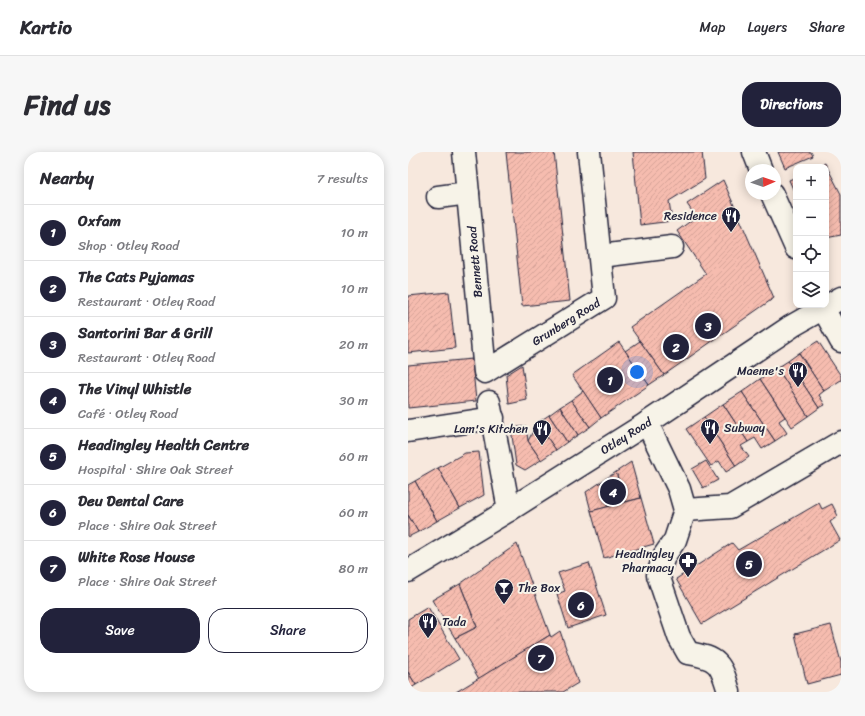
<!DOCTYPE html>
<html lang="en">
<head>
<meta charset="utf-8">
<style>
	:root { --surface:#fff; --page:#f7f7f7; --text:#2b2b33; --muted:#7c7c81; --line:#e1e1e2; --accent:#22223b }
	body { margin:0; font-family:Sriracha,sans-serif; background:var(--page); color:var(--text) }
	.controls { position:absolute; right:12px; top:12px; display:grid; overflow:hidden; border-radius:8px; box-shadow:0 2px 10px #0003 }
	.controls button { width:36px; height:36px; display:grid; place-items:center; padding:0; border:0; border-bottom:1px solid var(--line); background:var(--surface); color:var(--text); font:20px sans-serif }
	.compass { position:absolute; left:337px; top:12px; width:36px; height:36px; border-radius:50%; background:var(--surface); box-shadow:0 2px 10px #0003; rotate:88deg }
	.you { position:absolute; left:229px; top:220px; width:14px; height:14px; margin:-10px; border:3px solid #fff; border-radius:50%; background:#1a73e8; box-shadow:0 0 0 6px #1a73e833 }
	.badge { display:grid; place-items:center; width:26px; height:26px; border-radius:50%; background:var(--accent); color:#fff; font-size:13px; font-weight:700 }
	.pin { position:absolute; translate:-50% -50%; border:2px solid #fff; box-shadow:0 1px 4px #0006 }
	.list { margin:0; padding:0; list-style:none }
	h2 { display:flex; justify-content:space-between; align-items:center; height:52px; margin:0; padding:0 16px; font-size:17px }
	h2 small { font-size:13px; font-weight:400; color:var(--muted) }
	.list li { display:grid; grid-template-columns:26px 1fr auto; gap:12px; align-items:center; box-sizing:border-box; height:56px; padding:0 16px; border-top:1px solid var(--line) }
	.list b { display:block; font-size:15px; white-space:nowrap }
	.list p { margin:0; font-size:13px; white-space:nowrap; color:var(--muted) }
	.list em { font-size:13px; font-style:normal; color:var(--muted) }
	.actions { display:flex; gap:8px; padding:12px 16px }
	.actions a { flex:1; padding:9px 0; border:1px solid var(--accent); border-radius:16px; text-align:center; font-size:14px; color:var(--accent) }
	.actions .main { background:var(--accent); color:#fff }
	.icon { flex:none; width:22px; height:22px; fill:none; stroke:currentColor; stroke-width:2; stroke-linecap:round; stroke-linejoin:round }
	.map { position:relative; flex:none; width:433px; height:540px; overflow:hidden; border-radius:16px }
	header { display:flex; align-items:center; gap:24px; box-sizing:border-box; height:56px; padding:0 20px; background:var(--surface); border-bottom:1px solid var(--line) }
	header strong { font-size:19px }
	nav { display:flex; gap:22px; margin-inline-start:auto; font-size:14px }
	.intro { display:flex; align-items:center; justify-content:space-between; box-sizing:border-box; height:96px; padding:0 24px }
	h1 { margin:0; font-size:28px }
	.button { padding:10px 18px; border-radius:16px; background:var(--accent); color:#fff; font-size:14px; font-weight:700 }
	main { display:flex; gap:24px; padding:0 24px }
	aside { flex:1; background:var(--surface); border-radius:16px; box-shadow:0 2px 10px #0003 }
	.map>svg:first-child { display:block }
	.building { fill:url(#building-hatch); stroke:#22223b }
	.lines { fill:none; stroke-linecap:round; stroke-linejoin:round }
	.minor-casing { stroke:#22223b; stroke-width:25 }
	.major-casing { stroke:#22223b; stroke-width:25 }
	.highway-casing { stroke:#22223b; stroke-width:25 }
	.minor { stroke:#f7f3e8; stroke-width:22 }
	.major { stroke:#f7f3e8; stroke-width:22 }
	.highway { stroke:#f7f3e8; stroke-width:22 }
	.labels { text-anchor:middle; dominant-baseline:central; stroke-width:4; stroke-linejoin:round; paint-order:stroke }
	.poi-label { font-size:12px; fill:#22223b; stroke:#f7f3e8; text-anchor:end }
	.street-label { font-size:12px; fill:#22223b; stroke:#f7f3e8 }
</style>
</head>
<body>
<header>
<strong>Kartio</strong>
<nav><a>Map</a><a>Layers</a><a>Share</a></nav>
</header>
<div class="intro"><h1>Find us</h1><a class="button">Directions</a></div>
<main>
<aside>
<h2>Nearby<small>7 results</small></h2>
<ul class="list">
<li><span class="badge">1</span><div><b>Oxfam</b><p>Shop · Otley Road</p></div><em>10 m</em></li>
<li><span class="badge">2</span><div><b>The Cats Pyjamas</b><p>Restaurant · Otley Road</p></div><em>10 m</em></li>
<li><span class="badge">3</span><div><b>Santorini Bar &amp; Grill</b><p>Restaurant · Otley Road</p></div><em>20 m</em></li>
<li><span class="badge">4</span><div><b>The Vinyl Whistle</b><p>Café · Otley Road</p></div><em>30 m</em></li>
<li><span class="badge">5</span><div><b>Headingley Health Centre</b><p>Hospital · Shire Oak Street</p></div><em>60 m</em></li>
<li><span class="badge">6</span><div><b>Deu Dental Care</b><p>Place · Shire Oak Street</p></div><em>60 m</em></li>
<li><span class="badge">7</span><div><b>White Rose House</b><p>Place · Shire Oak Street</p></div><em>80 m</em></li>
</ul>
<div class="actions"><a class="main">Save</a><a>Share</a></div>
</aside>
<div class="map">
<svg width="433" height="540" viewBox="0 0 433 540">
	<defs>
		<pattern id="building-hatch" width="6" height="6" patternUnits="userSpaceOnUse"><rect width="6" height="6" fill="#f6bcaf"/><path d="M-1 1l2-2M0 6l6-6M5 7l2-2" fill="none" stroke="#d3a197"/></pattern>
	</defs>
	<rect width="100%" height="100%" fill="#f7e8dd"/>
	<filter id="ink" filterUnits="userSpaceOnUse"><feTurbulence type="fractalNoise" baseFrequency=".025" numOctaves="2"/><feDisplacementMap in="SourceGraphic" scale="8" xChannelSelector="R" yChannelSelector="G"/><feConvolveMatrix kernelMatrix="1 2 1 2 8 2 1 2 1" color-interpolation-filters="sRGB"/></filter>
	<g filter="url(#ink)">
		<!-- building -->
		<g class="building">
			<polygon points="98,0 146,0 162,149 114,154"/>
			<polygon points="225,0 294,0 297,27 261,49 264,69 232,73"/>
			<polygon points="370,0 403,0 405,4 377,16"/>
			<polygon points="417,11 433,42 433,83 418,86 418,15 409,15"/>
			<polygon points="388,25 388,44 381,28"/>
			<polygon points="315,28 366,146 256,223 222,175 298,122 269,79 288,65 279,52"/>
			<polygon points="41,140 47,196 0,201 0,144"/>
			<polygon points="232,189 256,223 241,233 217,199"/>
			<polygon points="410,189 433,224 433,228 416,239 391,201"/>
			<polygon points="211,190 241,233 193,266 164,223"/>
			<polygon points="391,201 416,239 411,243 417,253 411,256 380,209"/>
			<polygon points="64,207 68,249 0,256 0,213"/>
			<polygon points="380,209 411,256 400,264 369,216"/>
			<polygon points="114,213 119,248 101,252 98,223"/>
			<polygon points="369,216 400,264 384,275 352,227"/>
			<polygon points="352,227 377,265 371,269 379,281 367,289 334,240"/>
			<polygon points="175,239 193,266 182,275 163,248"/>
			<polygon points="334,240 367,289 354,297 347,286 340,290 315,252"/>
			<polygon points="163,248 182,275 170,283 152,255"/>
			<polygon points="315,252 340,290 333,294 341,305 328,314 296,265"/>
			<polygon points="152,255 170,283 159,290 141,263"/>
			<polygon points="141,263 159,290 148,298 129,271"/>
			<polygon points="296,265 328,314 318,320 311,309 303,314 278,277"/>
			<polygon points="129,271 148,298 133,308 120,289"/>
			<polygon points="118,274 120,289 133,308 117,318 108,313 103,276"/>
			<polygon points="71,300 76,343 52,356 30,316 57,301"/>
			<polygon points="298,309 310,328 295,336 284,317"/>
			<polygon points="223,310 233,346 217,350 208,320"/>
			<polygon points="30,316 52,356 29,369 7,329"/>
			<polygon points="208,320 217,350 200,355 193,330"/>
			<polygon points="7,329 29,369 10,380 0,363 0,333"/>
			<polygon points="193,330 200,355 183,359 178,340"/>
			<polygon points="233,346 246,392 196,406 183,359"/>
			<polygon points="411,351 414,357 424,352 430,364 422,370 432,388 294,472 268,427 324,391 330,398"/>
			<polygon points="0,363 10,380 0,385"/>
			<polygon points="109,392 142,483 71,527 47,486 69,475 52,432"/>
			<polygon points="181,411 198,463 160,476 149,442 157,439 150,421"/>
			<polygon points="52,432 69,475 47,486 24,448"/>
			<polygon points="20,455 51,507 8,533 0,520 0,467"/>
			<polygon points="423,473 433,510 433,523 399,532 387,482"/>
			<polygon points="152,479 170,531 155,540 48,540 142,483 143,485"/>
			<polygon points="0,520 8,533 0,538"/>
		</g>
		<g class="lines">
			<defs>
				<g id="minor">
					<polyline points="56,0 77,220 196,146 181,0"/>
					<polyline points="30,45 60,41"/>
					<polyline points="193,104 264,95"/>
					<polyline points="415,156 433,189"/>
					<polyline points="81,250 101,358"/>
					<path d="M239 271 271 337 277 358 267 388 256 404 250 423 271 485 280 501C310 506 313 511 321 540"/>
					<polyline points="0,279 85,266"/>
					<polyline points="277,358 322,355 433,290"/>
				</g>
				<g id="major">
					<polyline points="346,0 353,18"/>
					<polyline points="364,42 388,96"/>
				</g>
				<polyline id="highway" points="0,419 101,358 239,271 384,174 433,146"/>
			</defs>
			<!-- minor casing -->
			<use href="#minor" class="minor-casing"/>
			<!-- major casing -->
			<use href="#major" class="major-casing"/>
			<!-- highway casing -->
			<use href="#highway" class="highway-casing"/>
			<!-- minor -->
			<use href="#minor" class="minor"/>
			<!-- major -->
			<use href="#major" class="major"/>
			<!-- highway -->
			<use href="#highway" class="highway"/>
		</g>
	</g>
	<!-- icons -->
	<defs>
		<symbol id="restaurant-pin" viewBox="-11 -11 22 30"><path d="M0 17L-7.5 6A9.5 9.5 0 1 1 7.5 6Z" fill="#22223b" stroke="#f7f3e8"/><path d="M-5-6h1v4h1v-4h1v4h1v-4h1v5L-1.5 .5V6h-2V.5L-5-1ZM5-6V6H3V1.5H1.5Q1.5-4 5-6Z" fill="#fff"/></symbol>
		<symbol id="pharmacy-pin" viewBox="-11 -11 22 30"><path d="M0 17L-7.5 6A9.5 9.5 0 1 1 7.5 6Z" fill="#22223b" stroke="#f7f3e8"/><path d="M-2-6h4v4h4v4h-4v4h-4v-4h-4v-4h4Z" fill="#fff"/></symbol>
		<symbol id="bar-pin" viewBox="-11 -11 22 30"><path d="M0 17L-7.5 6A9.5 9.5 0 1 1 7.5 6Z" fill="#22223b" stroke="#f7f3e8"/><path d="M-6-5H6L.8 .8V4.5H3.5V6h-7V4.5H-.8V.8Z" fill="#fff"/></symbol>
	</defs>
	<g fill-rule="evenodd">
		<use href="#restaurant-pin" x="312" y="53" width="22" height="30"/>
		<use href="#restaurant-pin" x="379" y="208" width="22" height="30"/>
		<use href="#restaurant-pin" x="291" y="265" width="22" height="30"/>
		<use href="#restaurant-pin" x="123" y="266" width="22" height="30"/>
		<use href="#pharmacy-pin" x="269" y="398" width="22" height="30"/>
		<use href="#bar-pin" x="85" y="425" width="22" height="30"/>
		<use href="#restaurant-pin" x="9" y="459" width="22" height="30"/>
	</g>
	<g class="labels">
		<!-- poi labels -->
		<g class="poi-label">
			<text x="309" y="64">Residence</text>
			<text x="376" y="219">Maeme's</text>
			<text x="316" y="276" text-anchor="start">Subway</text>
			<text x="120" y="277">Lam's Kitchen</text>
			<text x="266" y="402">Headingley<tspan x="266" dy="14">Pharmacy</tspan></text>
			<text x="110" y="436" text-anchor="start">The Box</text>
			<text x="34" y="470" text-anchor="start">Tada</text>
		</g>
		<!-- street labels -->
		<g class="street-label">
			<text transform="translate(67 110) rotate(-95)">Bennett Road</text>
			<text transform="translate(158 170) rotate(-32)">Grunberg Road</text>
			<text transform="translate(218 284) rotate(-32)">Otley Road</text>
		</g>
	</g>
</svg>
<div class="controls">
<button>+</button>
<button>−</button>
<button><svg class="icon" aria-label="locate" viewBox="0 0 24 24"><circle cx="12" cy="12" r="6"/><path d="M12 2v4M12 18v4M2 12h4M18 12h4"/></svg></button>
<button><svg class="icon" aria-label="layers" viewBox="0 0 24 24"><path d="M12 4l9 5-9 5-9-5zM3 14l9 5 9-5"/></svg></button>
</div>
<svg class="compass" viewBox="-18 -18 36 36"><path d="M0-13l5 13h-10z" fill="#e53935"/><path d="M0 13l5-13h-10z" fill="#7c7c81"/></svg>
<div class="you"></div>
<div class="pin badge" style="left:202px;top:228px">1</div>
<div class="pin badge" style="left:268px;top:195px">2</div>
<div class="pin badge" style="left:300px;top:174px">3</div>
<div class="pin badge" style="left:205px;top:340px">4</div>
<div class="pin badge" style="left:341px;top:412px">5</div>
<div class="pin badge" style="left:173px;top:453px">6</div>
<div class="pin badge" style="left:133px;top:506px">7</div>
</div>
</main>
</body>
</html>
